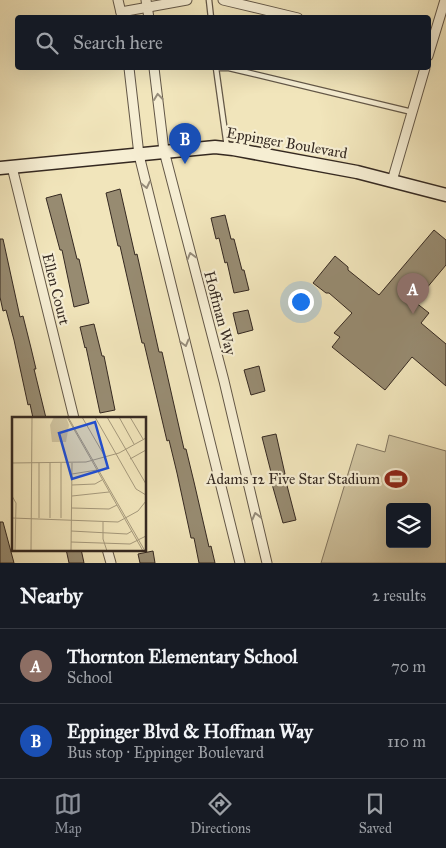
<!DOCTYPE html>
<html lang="en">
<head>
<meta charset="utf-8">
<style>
	:root { --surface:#171b24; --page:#20242c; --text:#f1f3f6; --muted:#9ea1a6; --line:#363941; --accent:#8c9099 }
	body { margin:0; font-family:"IM FELL Great Primer",serif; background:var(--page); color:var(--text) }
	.controls { position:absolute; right:15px; bottom:15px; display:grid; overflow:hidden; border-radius:5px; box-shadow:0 5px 20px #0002 }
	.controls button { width:45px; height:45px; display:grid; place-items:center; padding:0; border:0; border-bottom:1px solid var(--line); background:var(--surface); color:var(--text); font:25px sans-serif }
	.you { position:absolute; left:300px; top:301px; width:18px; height:18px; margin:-12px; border:4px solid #fff; border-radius:50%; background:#1a73e8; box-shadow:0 0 0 8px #1a73e833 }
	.badge { display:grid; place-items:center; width:32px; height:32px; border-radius:50%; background:var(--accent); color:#fff; font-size:16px; font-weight:700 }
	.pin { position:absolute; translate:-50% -41px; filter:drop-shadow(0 1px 2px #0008) }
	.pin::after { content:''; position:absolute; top:26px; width:18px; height:15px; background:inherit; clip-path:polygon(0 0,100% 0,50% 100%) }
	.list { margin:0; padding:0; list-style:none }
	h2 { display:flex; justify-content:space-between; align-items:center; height:65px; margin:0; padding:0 20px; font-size:21px }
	h2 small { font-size:16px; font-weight:400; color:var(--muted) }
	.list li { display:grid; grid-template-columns:32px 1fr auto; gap:15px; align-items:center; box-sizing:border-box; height:75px; padding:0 20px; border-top:1px solid var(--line) }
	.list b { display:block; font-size:19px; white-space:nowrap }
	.list p { margin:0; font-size:16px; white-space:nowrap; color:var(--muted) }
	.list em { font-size:16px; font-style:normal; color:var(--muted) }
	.icon { flex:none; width:28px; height:28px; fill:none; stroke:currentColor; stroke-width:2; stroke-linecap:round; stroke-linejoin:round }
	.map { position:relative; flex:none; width:446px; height:563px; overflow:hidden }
	.search { position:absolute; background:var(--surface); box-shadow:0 5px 20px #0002; left:15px; right:15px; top:15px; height:55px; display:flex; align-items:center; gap:12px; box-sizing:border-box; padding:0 18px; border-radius:5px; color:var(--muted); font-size:19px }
	.sheet { height:215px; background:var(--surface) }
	nav { display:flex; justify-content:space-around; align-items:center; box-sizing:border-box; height:70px; border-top:1px solid var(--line); background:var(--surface); font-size:14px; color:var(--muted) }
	nav a { display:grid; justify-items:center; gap:2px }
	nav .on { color:var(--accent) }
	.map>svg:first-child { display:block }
	.green { fill:#d1c5a1; stroke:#837761; fill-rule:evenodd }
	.building { fill:#978b71; stroke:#352921 }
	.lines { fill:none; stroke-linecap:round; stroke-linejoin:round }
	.lane-casing { stroke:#645848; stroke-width:7 }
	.street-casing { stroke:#645848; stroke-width:11 }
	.secondary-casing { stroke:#352921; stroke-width:15 }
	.lane { stroke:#f6eed3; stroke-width:4.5 }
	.street { stroke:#f6eed3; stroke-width:9 }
	.secondary { stroke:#f6eed3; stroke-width:12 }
	.oneway { stroke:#968c7a }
	.labels { text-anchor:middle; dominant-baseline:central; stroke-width:4.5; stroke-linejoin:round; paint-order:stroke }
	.street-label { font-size:15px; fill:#352921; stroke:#f6eed3 }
	.poi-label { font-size:15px; fill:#352921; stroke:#f6eed3; text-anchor:end }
	.inset-road { fill:none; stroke:#a69a7d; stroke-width:1 }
	.view { fill:#1d4ed8; fill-opacity:0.15; stroke:#1d4ed8; stroke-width:2.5 }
	.inset-edge { fill:none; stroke:#352921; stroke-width:2.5 }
</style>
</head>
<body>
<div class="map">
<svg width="446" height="563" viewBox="0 0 446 563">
	<rect width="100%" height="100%" fill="#f1e5bb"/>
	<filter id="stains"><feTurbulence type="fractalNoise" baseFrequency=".004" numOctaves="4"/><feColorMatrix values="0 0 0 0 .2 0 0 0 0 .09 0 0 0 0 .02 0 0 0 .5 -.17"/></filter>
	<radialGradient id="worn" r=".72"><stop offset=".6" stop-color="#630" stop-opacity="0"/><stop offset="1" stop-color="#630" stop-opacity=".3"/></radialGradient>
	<!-- green -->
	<path class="green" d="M389 435 446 451V563H321L357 444 385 452ZM390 507H427V544H390Z"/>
	<!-- building -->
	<g class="building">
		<polygon points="120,189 135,255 137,254 159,352 162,352 184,449 186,449 194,482 209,547 211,546 215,563 199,563 194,538 191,538 177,473 169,440 167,441 144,343 142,343 120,246 118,246 106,193"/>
		<polygon points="61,194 77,259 79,259 89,303 74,307 62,250 60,250 46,198"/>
		<polygon points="225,215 231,239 234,239 242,270 244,270 249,290 234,293 227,262 225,263 219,238 216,239 211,218"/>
		<polygon points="434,230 446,240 446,265 415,302 429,313 421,323 446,344 446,386 412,357 385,390 332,347 340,337 334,333 352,313 329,293 326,293 313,283 335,256 348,267 348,270 379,295"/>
		<polygon points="0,239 3,239 20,317 23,316 31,348 36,369 34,369 46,418 33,418 30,404 28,405 14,340 6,310 3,311 0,297"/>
		<polygon points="248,310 253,330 238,334 233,313"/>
		<polygon points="94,324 102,356 104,356 115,410 100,413 86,347 85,348 80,327"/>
		<polygon points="259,366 265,391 251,395 244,370"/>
		<polygon points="276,434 285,474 284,474 296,520 283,523 270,477 272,476 262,437"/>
		<polygon points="0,522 3,522 14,563 0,563"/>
		<polygon points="66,549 81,549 84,563 69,563"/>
		<polygon points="153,551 155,563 140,563 138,554"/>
	</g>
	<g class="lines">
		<defs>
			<g id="lane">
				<polyline points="209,0 211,18"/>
				<polyline points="216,68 227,147"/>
				<polyline points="217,68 229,68 412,112"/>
			</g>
			<g id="street">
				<polyline points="118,0 122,17"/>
				<polyline points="146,0 149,18"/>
				<polyline points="223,0 298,18"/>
				<polyline points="121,12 187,0"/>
				<polyline points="428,56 445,0"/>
				<polyline points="129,68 139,155 240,563"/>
				<polyline points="154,68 164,151 224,381 267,563"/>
				<polyline points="12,167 74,418"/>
				<polyline points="392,181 425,68"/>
				<polyline points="107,549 111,563"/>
			</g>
			<polyline id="secondary" points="0,168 215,147 233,149 357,172 446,195"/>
		</defs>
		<!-- lane casing -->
		<use href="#lane" class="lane-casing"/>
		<!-- street casing -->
		<use href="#street" class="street-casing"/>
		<!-- secondary casing -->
		<use href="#secondary" class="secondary-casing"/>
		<!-- lane -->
		<use href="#lane" class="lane"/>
		<!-- street -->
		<use href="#street" class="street"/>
		<!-- secondary -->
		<use href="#secondary" class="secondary"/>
	</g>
	<!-- one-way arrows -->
	<defs><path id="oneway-chevron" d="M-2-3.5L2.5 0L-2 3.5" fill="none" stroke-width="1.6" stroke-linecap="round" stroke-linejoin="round" transform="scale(1.25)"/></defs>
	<g class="oneway">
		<use href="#oneway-chevron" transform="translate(158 97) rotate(-97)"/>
		<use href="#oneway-chevron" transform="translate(146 185) rotate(77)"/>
		<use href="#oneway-chevron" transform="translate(191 256) rotate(-105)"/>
		<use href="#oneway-chevron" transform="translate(185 343) rotate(75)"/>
		<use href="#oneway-chevron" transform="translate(256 516) rotate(-104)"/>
	</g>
	<!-- icons -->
	<defs>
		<symbol id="stadium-bare" viewBox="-9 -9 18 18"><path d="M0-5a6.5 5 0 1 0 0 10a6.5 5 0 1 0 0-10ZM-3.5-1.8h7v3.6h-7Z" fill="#8f2418" stroke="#f6eed3" stroke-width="2.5" paint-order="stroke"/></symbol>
	</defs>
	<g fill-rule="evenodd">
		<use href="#stadium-bare" x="380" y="463" width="32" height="32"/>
	</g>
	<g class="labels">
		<!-- street labels -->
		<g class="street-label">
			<text transform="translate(287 143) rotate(10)">Eppinger Boulevard</text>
			<text transform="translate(56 289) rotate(76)">Ellen Court</text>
			<text transform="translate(220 313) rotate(75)">Hoffman Way</text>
		</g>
		<!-- poi labels -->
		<g class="poi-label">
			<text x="380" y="479">Adams 12 Five Star Stadium</text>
		</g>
	</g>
	<!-- overview -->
	<g transform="translate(12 417)">
		<rect width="134" height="134" fill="#f1e5bb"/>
		<path d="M42 0H54L57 8 54 25H40L38 8Z" fill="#d1c5a1"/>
		<path class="inset-road" d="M55 0 131 134M56 0 133 134M70 0 92 38M83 0 124 72 134 78M95 0 134 67M107 0 122 27M118 0 131 22M118 42 134 33M0 46 74 45 107 36 134 21M60 57 85 53M60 68 83 67 90 63M0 79 4 86 3 134M60 79 97 75M60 91 97 92 105 88M0 101 106 105 126 94 134 84M27 101V46M38 101V46M49 101V46M91 105V122L95 134M59 114 115 117 120 114M59 125 118 127 134 119M19 134 20 0M59 134 60 46"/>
		<path class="view" d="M83 5 96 51 60 62 47 16Z"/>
		<rect width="134" height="134" class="inset-edge"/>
	</g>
	<rect width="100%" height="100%" filter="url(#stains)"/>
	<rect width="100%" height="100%" fill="url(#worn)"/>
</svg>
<div class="controls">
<button><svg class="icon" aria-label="layers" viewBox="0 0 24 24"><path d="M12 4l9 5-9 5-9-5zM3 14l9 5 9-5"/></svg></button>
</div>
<div class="you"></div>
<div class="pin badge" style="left:413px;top:314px;background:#8d6e63">A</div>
<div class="pin badge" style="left:185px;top:164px;background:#1a4fb4">B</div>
<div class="search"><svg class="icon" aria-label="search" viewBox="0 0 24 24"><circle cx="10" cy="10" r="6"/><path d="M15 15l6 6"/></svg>Search here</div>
</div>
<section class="sheet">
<h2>Nearby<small>2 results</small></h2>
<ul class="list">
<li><span class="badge" style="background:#8d6e63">A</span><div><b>Thornton Elementary School</b><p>School</p></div><em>70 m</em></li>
<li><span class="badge" style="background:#1a4fb4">B</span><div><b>Eppinger Blvd &amp; Hoffman Way</b><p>Bus stop · Eppinger Boulevard</p></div><em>110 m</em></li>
</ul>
</section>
<nav>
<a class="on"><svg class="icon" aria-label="map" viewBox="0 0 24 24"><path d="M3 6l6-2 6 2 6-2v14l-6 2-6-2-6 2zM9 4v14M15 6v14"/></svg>Map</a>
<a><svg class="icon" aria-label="directions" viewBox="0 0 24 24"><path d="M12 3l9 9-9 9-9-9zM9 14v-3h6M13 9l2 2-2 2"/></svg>Directions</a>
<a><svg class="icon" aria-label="saved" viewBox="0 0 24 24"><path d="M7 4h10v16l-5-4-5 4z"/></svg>Saved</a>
</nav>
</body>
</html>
